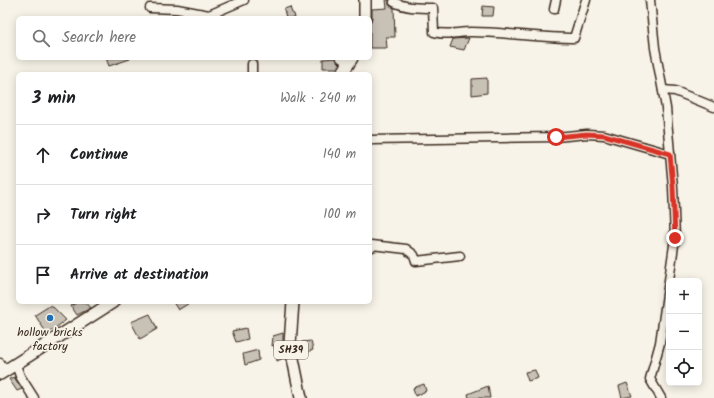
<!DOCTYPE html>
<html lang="en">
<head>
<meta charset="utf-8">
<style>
	:root { --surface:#fff; --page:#f6f6f6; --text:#202124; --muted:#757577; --line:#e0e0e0 }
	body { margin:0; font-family:Kalam,sans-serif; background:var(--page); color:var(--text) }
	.controls { position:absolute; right:12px; bottom:12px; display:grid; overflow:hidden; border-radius:6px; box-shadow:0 2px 10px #0003 }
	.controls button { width:36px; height:36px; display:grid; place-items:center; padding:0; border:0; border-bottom:1px solid var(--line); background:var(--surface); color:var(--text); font:20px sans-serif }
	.stop { position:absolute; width:12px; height:12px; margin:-9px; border:3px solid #d93025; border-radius:50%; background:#fff }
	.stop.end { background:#d93025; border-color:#fff; box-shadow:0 1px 4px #0008 }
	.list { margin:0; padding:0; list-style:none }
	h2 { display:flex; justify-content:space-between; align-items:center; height:52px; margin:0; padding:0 16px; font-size:17px }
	h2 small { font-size:13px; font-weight:400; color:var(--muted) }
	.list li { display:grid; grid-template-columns:26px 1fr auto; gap:12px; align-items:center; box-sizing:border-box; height:60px; padding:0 16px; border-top:1px solid var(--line) }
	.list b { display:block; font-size:15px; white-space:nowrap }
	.list em { font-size:13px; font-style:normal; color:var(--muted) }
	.icon { flex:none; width:22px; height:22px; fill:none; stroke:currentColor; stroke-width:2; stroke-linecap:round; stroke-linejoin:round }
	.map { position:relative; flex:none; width:714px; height:398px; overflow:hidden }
	.search { position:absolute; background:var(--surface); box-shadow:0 2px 10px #0003; left:16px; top:16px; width:356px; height:44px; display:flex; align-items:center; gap:10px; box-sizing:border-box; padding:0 14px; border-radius:6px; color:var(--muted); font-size:15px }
	.panel { position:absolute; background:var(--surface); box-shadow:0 2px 10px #0003; left:16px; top:72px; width:356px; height:232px; border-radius:6px }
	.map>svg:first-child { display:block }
	.building { fill:#c8c1b6; stroke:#3b2a1e }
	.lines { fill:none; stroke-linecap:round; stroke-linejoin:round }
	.minor-casing { stroke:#3b2a1e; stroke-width:11 }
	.major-casing { stroke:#3b2a1e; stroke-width:14 }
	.minor { stroke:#f7f3e8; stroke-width:8 }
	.major { stroke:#f7f3e8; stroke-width:11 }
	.route { stroke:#d93025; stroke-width:5 }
	.poi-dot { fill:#1f6fb2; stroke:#f7f3e8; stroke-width:1.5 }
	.labels { text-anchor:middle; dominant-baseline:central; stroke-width:3.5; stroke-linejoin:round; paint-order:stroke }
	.shield { fill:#f7f3e8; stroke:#73665b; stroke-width:1 }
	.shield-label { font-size:11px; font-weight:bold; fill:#3b2a1e }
	.poi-label { font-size:12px; fill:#3b2a1e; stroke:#f7f3e8 }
</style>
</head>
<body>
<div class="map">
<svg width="714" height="398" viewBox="0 0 714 398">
	<rect width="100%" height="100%" fill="#f7f3e8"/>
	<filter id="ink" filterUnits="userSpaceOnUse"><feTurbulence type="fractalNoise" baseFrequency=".025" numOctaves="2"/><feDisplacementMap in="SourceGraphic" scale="8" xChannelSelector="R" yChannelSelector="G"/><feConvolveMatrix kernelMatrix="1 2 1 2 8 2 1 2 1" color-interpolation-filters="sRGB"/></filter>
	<g filter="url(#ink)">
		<!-- building -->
		<g class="building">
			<polygon points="386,0 389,0 389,5 394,8 395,37 386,37 387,48 370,48 370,23 372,18 372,9 387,8"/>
			<polygon points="483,6 494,7 493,16 482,16"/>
			<polygon points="290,7 292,13 294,14 295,18 286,18 284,9"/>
			<polygon points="469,38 464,50 450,47 453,39"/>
			<polygon points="106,58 130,58 130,59 109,66"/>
			<polygon points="336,58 339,63 337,68 323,68 323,59"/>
			<polygon points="487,78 487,93 472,95 472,79"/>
			<polygon points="78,302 86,302 91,308 77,315 71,306"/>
			<polygon points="173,302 191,302 178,310"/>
			<polygon points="51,305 66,320 47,334 35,315"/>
			<polygon points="150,314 157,329 140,339 131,322"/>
			<polygon points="246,328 248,339 236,342 232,331"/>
			<polygon points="283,333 283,345 286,357 277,361 274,345 272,346 273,336"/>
			<polygon points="311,341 313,350 304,353 302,342"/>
			<polygon points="258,350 259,360 245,365 243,354"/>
			<polygon points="535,370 538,378 528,381 525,372"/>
			<polygon points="14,377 22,389 17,391 9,379"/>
			<polygon points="627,383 632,396 622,398 619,386"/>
			<polygon points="424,384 426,391 415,396 413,388"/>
			<polygon points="488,386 490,398 469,398 468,394"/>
		</g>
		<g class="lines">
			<defs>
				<g id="minor">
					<polyline points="650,0 655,48 666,108 673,187 675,238 660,343 650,379 661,398"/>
					<path d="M394 2C406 8 419 8 433 8L434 32C446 36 458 32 471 32 505 32 539 38 574 38L586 0"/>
					<polyline points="150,8 177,9 209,15 244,0"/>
					<polyline points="554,9 556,0"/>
					<polyline points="341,58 349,63"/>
					<polyline points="252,74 252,64"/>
					<polyline points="663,90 675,91 714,107"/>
					<polyline points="370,140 556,137 587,134 604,135 670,154"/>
					<polyline points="370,247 372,247 372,245 406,249 414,255 416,261 460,256"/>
					<polyline points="0,363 4,371"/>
					<polyline points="16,365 20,376 34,398"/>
				</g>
				<g id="major">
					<polyline points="365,0 365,18"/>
					<polyline points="342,74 352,58"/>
					<polyline points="293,302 290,344 301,398"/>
					<polyline points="0,374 113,302"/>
				</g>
			</defs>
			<!-- minor casing -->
			<use href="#minor" class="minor-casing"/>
			<!-- major casing -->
			<use href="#major" class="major-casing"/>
			<!-- minor -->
			<use href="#minor" class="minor"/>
			<!-- major -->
			<use href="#major" class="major"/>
		</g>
	</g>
	<g class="lines" filter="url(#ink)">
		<!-- route -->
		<polyline class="route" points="556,137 587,134 604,135 670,154 673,186 675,238"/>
	</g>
	<!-- markers -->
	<circle class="poi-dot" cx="50" cy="318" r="4"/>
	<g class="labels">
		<!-- shield labels -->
		<rect class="shield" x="274" y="341" width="34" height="18" rx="3"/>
		<g class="shield-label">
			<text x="291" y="350">SH39</text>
		</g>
		<!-- poi labels -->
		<g class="poi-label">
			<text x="50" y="332">hollow bricks<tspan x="50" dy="14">factory</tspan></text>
		</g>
	</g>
</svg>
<div class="controls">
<button>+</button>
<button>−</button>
<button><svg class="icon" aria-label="locate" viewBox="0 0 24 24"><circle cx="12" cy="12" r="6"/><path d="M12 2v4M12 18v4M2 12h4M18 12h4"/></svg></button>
</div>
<div class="stop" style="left:556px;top:137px"></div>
<div class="stop end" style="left:675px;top:238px"></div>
<div class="search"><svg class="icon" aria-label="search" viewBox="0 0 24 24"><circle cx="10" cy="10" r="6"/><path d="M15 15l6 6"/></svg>Search here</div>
<section class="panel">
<h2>3 min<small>Walk · 240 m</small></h2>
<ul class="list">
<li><svg class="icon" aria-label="ahead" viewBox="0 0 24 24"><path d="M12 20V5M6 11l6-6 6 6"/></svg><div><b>Continue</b></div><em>140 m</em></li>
<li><svg class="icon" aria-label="right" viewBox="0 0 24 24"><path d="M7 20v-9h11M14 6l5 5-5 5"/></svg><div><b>Turn right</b></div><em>100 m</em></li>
<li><svg class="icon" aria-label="arrive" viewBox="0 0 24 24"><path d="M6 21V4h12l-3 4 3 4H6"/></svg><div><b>Arrive at destination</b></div></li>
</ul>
</section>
</div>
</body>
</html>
